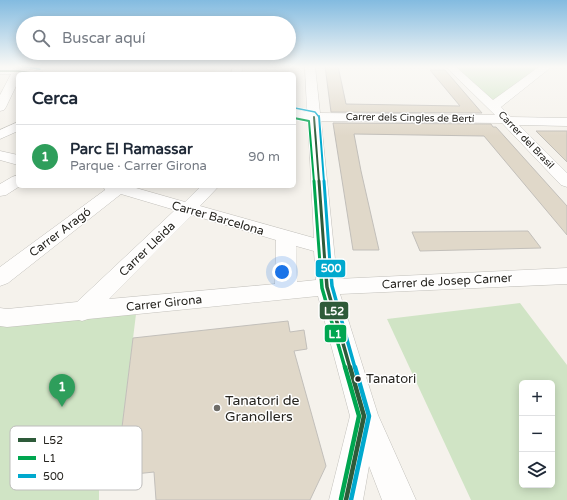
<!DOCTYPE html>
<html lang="es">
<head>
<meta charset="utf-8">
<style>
	:root { --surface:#fff; --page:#f6f6f7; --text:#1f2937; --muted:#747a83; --line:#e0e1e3; --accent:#6e6c67 }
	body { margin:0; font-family:"Varela Round",sans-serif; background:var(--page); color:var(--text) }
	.controls { position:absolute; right:12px; bottom:12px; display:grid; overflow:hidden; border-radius:6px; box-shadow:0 2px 10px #0003 }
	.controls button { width:36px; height:36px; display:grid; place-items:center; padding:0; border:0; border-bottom:1px solid var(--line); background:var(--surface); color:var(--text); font:20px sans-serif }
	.you { position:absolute; left:282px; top:272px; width:14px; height:14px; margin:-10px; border:3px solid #fff; border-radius:50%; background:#1a73e8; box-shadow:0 0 0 6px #1a73e833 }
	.badge { display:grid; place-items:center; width:26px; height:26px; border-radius:50%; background:var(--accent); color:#fff; font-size:13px; font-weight:700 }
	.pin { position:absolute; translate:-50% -33px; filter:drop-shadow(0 1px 2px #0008) }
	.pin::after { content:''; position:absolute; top:21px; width:14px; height:12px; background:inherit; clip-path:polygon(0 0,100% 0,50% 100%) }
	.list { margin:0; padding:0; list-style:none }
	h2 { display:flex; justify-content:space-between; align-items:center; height:52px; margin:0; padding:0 16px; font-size:17px }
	h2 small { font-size:13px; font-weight:400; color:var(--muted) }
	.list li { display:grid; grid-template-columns:26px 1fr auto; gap:12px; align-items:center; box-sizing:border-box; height:64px; padding:0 16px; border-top:1px solid var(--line) }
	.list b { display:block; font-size:15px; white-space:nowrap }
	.list p { margin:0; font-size:13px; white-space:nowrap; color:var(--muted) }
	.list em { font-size:13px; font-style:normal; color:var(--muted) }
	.icon { flex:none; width:22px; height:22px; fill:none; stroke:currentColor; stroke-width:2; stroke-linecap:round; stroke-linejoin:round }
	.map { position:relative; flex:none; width:567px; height:500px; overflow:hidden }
	.search { position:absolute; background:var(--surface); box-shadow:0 2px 10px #0003; left:16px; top:16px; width:280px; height:44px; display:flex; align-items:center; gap:10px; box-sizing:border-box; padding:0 14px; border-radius:22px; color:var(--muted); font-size:15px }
	.panel { position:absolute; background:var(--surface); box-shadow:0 2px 10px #0003; left:16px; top:72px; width:280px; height:116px; border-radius:6px }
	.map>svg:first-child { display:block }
	.education { fill:#f2e8db }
	.green { fill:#d0e4c5; fill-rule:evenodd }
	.building { fill:#e0d8c9; stroke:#c2bfba }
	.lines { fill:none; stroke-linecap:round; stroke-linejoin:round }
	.minor-casing { stroke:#c2c0bb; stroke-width:1 }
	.minor { fill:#fefdfc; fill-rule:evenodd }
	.bus-1-far4-casing { stroke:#fff; stroke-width:3 }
	.bus-1-far3-casing { stroke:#fff; stroke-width:4 }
	.bus-1-far2-casing { stroke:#fff; stroke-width:6 }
	.bus-1-far1-casing { stroke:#fff; stroke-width:6 }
	.bus-1-casing { stroke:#fff; stroke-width:8 }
	.bus-2-far3-casing { stroke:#fff; stroke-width:4 }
	.bus-2-far2-casing { stroke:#fff; stroke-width:6 }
	.bus-2-far1-casing { stroke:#fff; stroke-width:6 }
	.bus-2-casing { stroke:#fff; stroke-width:8 }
	.bus-3-far4-casing { stroke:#fff; stroke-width:3 }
	.bus-3-far3-casing { stroke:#fff; stroke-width:4 }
	.bus-3-far2-casing { stroke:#fff; stroke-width:6 }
	.bus-3-far1-casing { stroke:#fff; stroke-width:6 }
	.bus-3-casing { stroke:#fff; stroke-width:8 }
	.bus-1-far4 { stroke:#2e5b3a; stroke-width:1.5 }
	.bus-1-far3 { stroke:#2e5b3a; stroke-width:2 }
	.bus-1-far2 { stroke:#2e5b3a; stroke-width:3 }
	.bus-1-far1 { stroke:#2e5b3a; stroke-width:3.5 }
	.bus-1 { stroke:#2e5b3a; stroke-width:4.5 }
	.bus-2-far3 { stroke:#00a650; stroke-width:2 }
	.bus-2-far2 { stroke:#00a650; stroke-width:3 }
	.bus-2-far1 { stroke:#00a650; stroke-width:3.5 }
	.bus-2 { stroke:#00a650; stroke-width:4.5 }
	.bus-3-far4 { stroke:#00a9ce; stroke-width:1.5 }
	.bus-3-far3 { stroke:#00a9ce; stroke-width:2 }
	.bus-3-far2 { stroke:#00a9ce; stroke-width:3 }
	.bus-3-far1 { stroke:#00a9ce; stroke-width:3.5 }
	.bus-3 { stroke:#00a9ce; stroke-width:4.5 }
	.bus-dot { fill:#26241f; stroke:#fff; stroke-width:1.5 }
	.poi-dot { fill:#6e6c67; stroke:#fff; stroke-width:1.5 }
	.labels { text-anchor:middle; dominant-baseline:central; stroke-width:3; stroke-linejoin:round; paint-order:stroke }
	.far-street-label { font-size:10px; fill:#26241f; stroke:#fff }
	.street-label { font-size:12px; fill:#26241f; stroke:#fff }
	.near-bus-label { font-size:13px; fill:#26241f; stroke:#fff; text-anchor:start }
	.near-poi-label { font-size:14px; fill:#26241f; stroke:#fff; text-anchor:start }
	.key { fill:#fff; stroke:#bebdbc; stroke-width:1 }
	.key-label { font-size:11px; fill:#26241f }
	.line-badge { stroke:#fff; stroke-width:1.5 }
	.badge-label { font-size:11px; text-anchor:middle; font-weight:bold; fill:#fff }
</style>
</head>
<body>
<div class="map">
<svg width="567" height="500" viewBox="0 0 567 500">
	<rect width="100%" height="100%" fill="#f5f2ec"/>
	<!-- education -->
	<polygon class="education" points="118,66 218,66 214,74 108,74"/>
	<!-- green -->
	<g class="green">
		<polygon points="450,66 546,66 528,78 494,107"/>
		<path d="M520 303 567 365V500H471L387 319ZM522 383H552V485H522Z"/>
		<polygon points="137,306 116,476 99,480 99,500 0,500 0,317"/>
	</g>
	<!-- building -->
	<g class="building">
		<polygon points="325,66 338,66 346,104 460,106 430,70 445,70 482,113 331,112"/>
		<polygon points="333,123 491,124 493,127 496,127 567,206 567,235 484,136 354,134 361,171 379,250 353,250"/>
		<polygon points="536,131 567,131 567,162"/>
		<polygon points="528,231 541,248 420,251 412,232"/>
		<polygon points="288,321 290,332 304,330 307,349 294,351 326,466 310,500 156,500 154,472 116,476 133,338"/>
	</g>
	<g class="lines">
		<defs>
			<g id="minor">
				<polygon points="20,66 31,66 28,69 43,72 44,74 18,74 18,82 6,107 4,110 0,111 0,95 11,74 0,74 0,68 16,68"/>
				<polygon points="233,66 243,66 241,74 231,74"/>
				<path d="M305 66H315L320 113 495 115 445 66H455L493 100 540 66H551L550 68 501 107 511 117 567 118V126L519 125 567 173V187L561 185 502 123 321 121 337 279 567 268V284L340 294 378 415 416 500H382L369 466 363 500H329L350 416 318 296 88 319 82 321 79 320 7 327 0 326V308L7 309 77 302 175 210 121 194 8 283 0 286V267L105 190 103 186H129L185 202 201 186H219L200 206 314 238 308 120 294 117V109L307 112ZM192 215 276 240 275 284 109 299ZM296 246 314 251 316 280 297 282Z"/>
				<polygon points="18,122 18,131 0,139 0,130"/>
				<polygon points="0,151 18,155 18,165 0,160"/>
				<polygon points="18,175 18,186 20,186 6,195 0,196 0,184 12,177"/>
			</g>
		</defs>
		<!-- minor casing -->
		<use href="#minor" class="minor-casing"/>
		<!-- minor -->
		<use href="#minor" class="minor"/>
		<defs>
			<polyline id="bus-1-far4" points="0,71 18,71 39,74"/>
			<polyline id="bus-1-far3" points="314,117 319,182"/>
			<polyline id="bus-1-far2" points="319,181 325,264"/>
			<polyline id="bus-1-far1" points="325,263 327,287 350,368"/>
			<polyline id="bus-1" points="346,500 364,416 350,367"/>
			<polyline id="bus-2-far3" points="294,118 309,121 314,182"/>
			<polyline id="bus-2-far2" points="314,181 320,264"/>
			<polyline id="bus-2-far1" points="320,263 322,288 345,368"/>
			<polyline id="bus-2" points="341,499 359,416 345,367"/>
			<g id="bus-3-far4">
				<polyline points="0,66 19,66 40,69"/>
				<polyline points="295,108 315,112 319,117"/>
			</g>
			<polyline id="bus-3-far3" points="319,116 324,182"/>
			<polyline id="bus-3-far2" points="324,181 330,264"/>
			<polyline id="bus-3-far1" points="330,263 332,286 355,368"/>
			<polyline id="bus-3" points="351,500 369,416 355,367"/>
		</defs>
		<!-- bus-1-far4 casing -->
		<use href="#bus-1-far4" class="bus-1-far4-casing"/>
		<!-- bus-1-far3 casing -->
		<use href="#bus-1-far3" class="bus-1-far3-casing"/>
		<!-- bus-1-far2 casing -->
		<use href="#bus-1-far2" class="bus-1-far2-casing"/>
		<!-- bus-1-far1 casing -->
		<use href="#bus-1-far1" class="bus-1-far1-casing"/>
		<!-- bus-1 casing -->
		<use href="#bus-1" class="bus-1-casing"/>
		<!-- bus-2-far3 casing -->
		<use href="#bus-2-far3" class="bus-2-far3-casing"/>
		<!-- bus-2-far2 casing -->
		<use href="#bus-2-far2" class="bus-2-far2-casing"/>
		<!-- bus-2-far1 casing -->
		<use href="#bus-2-far1" class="bus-2-far1-casing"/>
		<!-- bus-2 casing -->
		<use href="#bus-2" class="bus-2-casing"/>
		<!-- bus-3-far4 casing -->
		<use href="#bus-3-far4" class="bus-3-far4-casing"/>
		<!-- bus-3-far3 casing -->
		<use href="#bus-3-far3" class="bus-3-far3-casing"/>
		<!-- bus-3-far2 casing -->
		<use href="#bus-3-far2" class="bus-3-far2-casing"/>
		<!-- bus-3-far1 casing -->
		<use href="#bus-3-far1" class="bus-3-far1-casing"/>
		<!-- bus-3 casing -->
		<use href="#bus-3" class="bus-3-casing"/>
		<!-- bus-1-far4 -->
		<use href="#bus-1-far4" class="bus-1-far4"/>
		<!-- bus-1-far3 -->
		<use href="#bus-1-far3" class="bus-1-far3"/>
		<!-- bus-1-far2 -->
		<use href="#bus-1-far2" class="bus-1-far2"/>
		<!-- bus-1-far1 -->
		<use href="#bus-1-far1" class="bus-1-far1"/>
		<!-- bus-1 -->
		<use href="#bus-1" class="bus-1"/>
		<!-- bus-2-far3 -->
		<use href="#bus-2-far3" class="bus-2-far3"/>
		<!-- bus-2-far2 -->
		<use href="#bus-2-far2" class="bus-2-far2"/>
		<!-- bus-2-far1 -->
		<use href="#bus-2-far1" class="bus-2-far1"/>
		<!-- bus-2 -->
		<use href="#bus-2" class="bus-2"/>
		<!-- bus-3-far4 -->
		<use href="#bus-3-far4" class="bus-3-far4"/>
		<!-- bus-3-far3 -->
		<use href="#bus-3-far3" class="bus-3-far3"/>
		<!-- bus-3-far2 -->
		<use href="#bus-3-far2" class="bus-3-far2"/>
		<!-- bus-3-far1 -->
		<use href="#bus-3-far1" class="bus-3-far1"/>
		<!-- bus-3 -->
		<use href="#bus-3" class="bus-3"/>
	</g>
	<!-- sky -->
	<linearGradient id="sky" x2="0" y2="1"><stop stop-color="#83bbe0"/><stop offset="0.49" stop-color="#faf9f6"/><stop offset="1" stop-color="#faf9f6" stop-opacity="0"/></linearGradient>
	<rect width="567" height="136" fill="url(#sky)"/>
	<!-- markers -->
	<circle class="bus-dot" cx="358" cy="379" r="3.5"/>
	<circle class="poi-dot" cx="217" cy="408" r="4"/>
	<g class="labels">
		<!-- far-street labels -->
		<g class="far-street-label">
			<text transform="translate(410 118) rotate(1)">Carrer dels Cingles de Bertí</text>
			<text transform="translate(526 140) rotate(46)">Carrer del Brasil</text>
		</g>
		<!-- street labels -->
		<g class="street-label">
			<text transform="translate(218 218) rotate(16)">Carrer Barcelona</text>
			<text transform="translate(60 232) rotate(-37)">Carrer Aragó</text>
			<text transform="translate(147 249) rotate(-44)">Carrer Lleida</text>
			<text transform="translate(447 281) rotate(-3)">Carrer de Josep Carner</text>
			<text transform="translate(164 303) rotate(-6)">Carrer Girona</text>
		</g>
		<!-- near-bus labels -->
		<g class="near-bus-label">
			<text x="366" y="379">Tanatori</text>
		</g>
		<!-- near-poi labels -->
		<g class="near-poi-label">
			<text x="225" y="400">Tanatori de<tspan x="225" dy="16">Granollers</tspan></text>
		</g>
	</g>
	<!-- legend -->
	<rect x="10" y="426" width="132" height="64" rx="6" class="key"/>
	<rect x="18" y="438" width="18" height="4" fill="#2e5b3a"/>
	<rect x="18" y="456" width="18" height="4" fill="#00a650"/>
	<rect x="18" y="474" width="18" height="4" fill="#00a9ce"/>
	<g class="key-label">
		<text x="43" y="444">L52</text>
		<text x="43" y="462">L1</text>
		<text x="43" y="480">500</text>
	</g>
	<g class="line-badge">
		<rect x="315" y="259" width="31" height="19" rx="4" fill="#00a9ce"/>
		<rect x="319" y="301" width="30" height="19" rx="4" fill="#2e5b3a"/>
		<rect x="324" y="324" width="23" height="19" rx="4" fill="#00a650"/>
	</g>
	<g class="badge-label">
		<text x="331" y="272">500</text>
		<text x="334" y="315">L52</text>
		<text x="335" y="338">L1</text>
	</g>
</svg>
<div class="controls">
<button>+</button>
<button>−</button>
<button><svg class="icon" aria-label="layers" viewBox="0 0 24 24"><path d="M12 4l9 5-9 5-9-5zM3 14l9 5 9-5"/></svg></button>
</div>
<div class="you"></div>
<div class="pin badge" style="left:62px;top:407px;background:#2e9e5b">1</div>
<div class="search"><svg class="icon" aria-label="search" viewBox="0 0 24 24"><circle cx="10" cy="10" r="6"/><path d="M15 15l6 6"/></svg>Buscar aquí</div>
<section class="panel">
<h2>Cerca<small></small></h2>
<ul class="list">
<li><span class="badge" style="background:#2e9e5b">1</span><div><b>Parc El Ramassar</b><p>Parque · Carrer Girona</p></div><em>90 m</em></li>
</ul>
</section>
</div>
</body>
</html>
